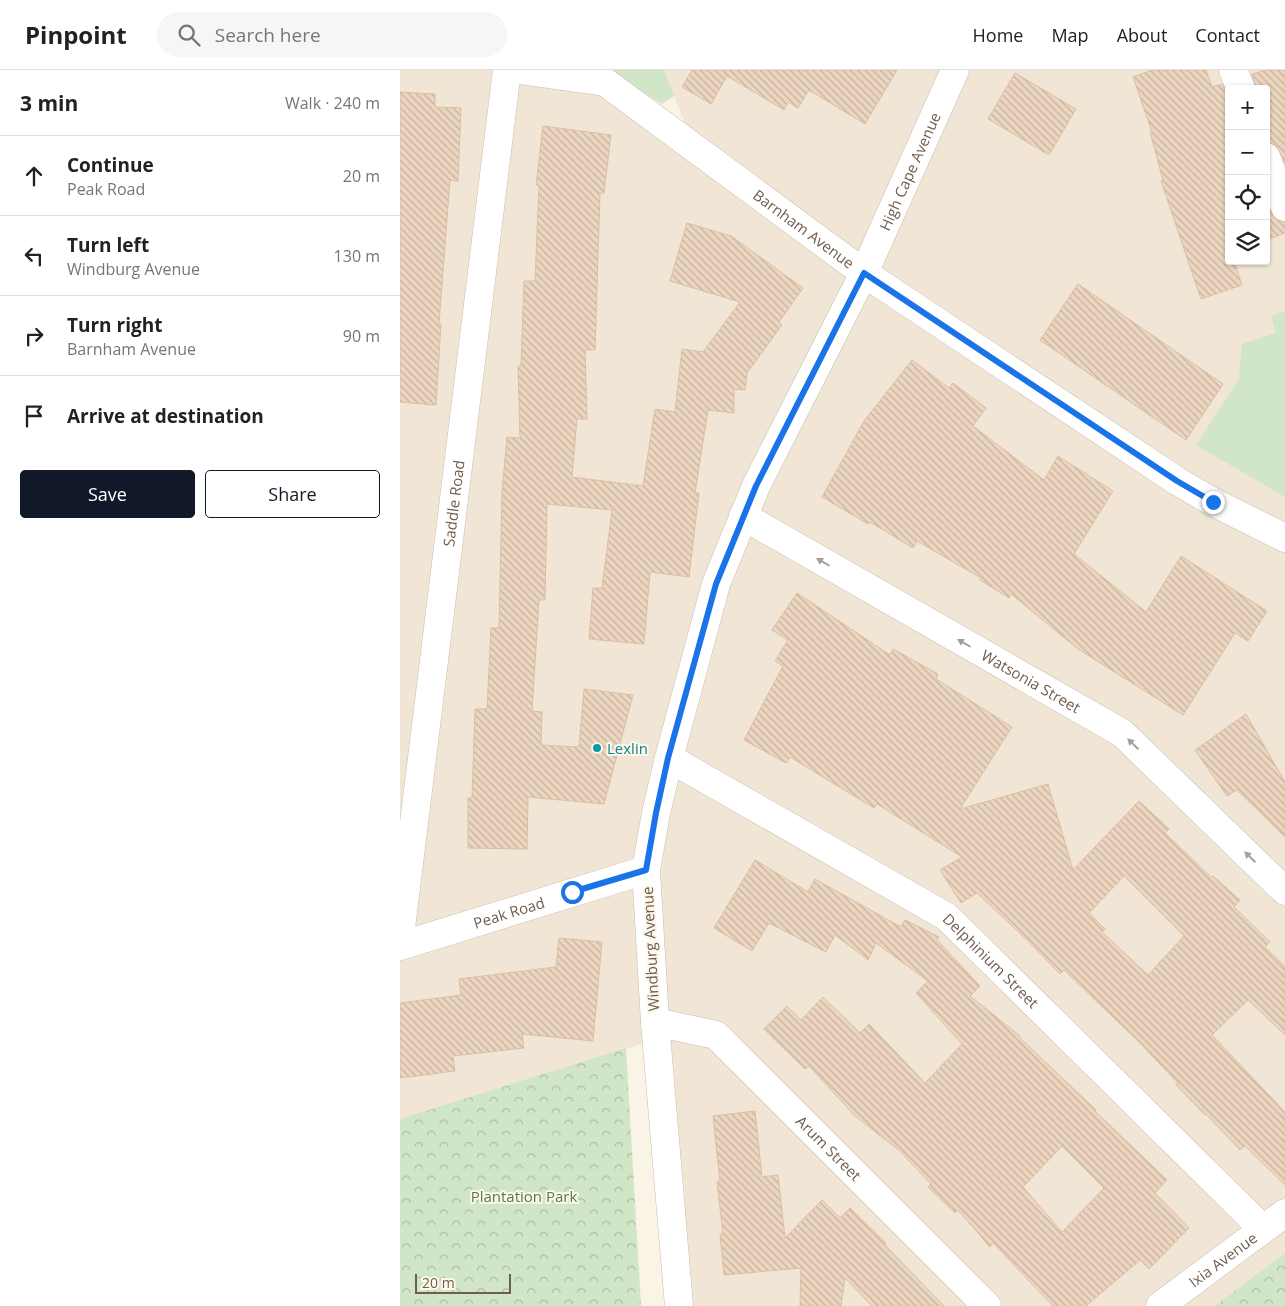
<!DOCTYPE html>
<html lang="en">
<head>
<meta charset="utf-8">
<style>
	:root { --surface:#fff; --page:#f6f6f6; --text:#222; --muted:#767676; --line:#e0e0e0; --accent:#111827 }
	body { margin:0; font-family:"Open Sans",sans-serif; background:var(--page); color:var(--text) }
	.controls { position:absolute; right:15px; top:15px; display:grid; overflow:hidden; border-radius:5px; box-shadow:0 1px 4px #0004 }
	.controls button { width:45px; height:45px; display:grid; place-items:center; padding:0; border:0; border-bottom:1px solid var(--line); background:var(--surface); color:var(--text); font:25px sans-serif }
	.scale { position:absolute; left:15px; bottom:12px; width:96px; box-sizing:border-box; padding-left:5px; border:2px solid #705d4d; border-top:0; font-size:14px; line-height:18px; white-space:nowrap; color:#705d4d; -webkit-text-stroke:4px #fdf8ec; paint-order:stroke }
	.stop { position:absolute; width:15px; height:15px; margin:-11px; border:4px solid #1a73e8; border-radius:50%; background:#fff }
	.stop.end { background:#1a73e8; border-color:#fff; box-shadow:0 1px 5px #0008 }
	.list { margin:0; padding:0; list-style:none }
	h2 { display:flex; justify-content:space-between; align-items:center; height:65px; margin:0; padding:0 20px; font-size:21px }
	h2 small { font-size:16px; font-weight:400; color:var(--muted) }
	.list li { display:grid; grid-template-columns:32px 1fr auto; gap:15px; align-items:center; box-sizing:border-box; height:80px; padding:0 20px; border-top:1px solid var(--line) }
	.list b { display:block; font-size:19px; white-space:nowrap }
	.list p { margin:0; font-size:16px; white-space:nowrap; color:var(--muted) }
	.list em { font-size:16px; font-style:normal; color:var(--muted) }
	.actions { display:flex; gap:10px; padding:15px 20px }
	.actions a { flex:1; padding:11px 0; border:1px solid var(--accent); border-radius:5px; text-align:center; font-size:18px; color:var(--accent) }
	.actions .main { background:var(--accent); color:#fff }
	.icon { flex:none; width:28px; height:28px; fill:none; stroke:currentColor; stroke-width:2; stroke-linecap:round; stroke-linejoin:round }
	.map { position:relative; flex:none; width:885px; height:1236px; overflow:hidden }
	header { display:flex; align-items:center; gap:30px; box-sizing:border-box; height:70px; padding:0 25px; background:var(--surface); border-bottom:1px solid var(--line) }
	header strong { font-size:24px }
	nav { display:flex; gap:28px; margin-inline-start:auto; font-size:18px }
	.search { width:350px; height:45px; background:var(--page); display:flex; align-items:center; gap:12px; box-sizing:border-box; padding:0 18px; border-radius:28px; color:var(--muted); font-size:19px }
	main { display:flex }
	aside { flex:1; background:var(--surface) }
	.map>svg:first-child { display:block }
	.residential { fill:#f1e6d5; fill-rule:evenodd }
	.grass { fill:#d0e6c6 }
	.forest { fill:url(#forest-crowns) }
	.building { fill:url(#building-back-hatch); stroke:#ddbea2; fill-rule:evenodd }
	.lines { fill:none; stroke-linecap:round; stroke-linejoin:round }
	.street-casing { stroke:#cabcad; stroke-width:29 }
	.street { stroke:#fff; stroke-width:28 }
	.oneway { fill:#a99e94 }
	.route { stroke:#1a73e8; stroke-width:6 }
	.culture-dot { fill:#0f9aa8; stroke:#fdf8ec; stroke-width:2 }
	.labels { text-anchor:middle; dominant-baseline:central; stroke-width:4; stroke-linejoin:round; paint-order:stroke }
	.street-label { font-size:15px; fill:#705d4d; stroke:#fdf8ec }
	.culture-label { font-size:15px; fill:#0d838f; stroke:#fdf8ec; text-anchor:start }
	.park-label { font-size:15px; fill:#547a4a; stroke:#fdf8ec }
</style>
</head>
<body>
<header>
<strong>Pinpoint</strong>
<div class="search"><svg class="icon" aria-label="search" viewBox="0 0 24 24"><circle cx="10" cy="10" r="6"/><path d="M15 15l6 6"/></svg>Search here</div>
<nav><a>Home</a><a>Map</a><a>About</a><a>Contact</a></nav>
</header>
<main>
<aside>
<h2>3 min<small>Walk · 240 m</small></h2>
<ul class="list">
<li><svg class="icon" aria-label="ahead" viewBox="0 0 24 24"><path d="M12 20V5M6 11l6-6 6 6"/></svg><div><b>Continue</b><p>Peak Road</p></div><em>20 m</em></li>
<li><svg class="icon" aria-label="left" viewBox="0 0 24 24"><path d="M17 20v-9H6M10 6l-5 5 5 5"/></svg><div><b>Turn left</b><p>Windburg Avenue</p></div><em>130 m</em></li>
<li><svg class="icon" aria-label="right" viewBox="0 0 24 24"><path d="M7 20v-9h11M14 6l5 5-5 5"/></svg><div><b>Turn right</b><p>Barnham Avenue</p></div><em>90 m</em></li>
<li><svg class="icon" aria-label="arrive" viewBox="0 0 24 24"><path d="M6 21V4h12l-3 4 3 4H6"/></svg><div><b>Arrive at destination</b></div></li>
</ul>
<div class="actions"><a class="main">Save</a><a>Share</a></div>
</aside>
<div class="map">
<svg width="885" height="1236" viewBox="0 0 885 1236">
	<defs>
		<pattern id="forest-crowns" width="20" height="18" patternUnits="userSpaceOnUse" patternTransform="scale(1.25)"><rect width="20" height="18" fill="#d0e6c6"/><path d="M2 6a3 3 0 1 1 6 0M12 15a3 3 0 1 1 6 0" fill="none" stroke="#adbea3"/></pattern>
		<pattern id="building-back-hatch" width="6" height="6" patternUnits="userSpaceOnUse" patternTransform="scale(1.25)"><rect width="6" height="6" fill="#ecd6c0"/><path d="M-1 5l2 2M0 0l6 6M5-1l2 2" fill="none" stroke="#c4b19e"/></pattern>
	</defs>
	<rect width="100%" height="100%" fill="#faf4e6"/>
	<!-- residential -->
	<path class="residential" d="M0 0H119L205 12 294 77 264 0H885V1236H279L257 969 0 1050ZM829 19H866V191H829Z"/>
	<!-- grass -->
	<g class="grass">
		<polygon points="206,0 264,0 274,26 262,34"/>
		<polygon points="885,241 885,427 796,375 839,309 842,274 876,263 871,246"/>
	</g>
	<!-- forest -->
	<g class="forest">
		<polygon points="226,978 241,1236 0,1236 0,1049"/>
		<polygon points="885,1183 885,1236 815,1236"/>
	</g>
	<!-- building -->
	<g class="building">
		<polygon points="292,0 497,0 465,54 409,20 398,38 388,32 384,40 327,6 311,34 282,17"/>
		<polygon points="752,0 806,0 812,17 822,14 829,28 829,191 834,191 842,215 801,229 761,111 763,110 750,62 752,62 733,7"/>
		<polygon points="866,0 885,0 885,93 876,75 866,72 866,19 856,19 852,4"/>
		<polygon points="615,3 676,39 649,85 588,49"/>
		<polygon points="0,22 35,24 35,37 61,38 58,111 50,110 39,254 41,254 36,335 0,332"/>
		<polygon points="143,56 211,65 204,123 200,123 195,280 185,280 187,349 177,349 172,407 243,416 255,339 275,342 282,279 303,282 340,232 270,211 287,153 331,166 403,218 379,252 382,255 347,303 345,320 334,319 334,343 308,340 295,423 299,423 289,507 250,502 244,574 189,569 193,518 202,518 212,440 147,434 145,530 139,530 132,641 142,642 141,675 179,677 184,619 233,625 204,734 128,727 127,779 68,778 68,728 72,728 75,639 87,639 91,558 99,558 102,422 107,367 120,368 118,296 121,296 124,211 135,211 139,115 136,115"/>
		<polygon points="866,132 875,149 885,152 885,163 866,170"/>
		<polygon points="678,214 823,314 786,370 640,270"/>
		<polygon points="512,290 549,318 553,313 586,338 573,356 644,410 658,386 713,421 674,484 746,542 781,486 867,541 848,571 835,563 783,645 678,579 611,524 609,528 580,510 581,508 517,471 513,478 470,452 468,454 422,427 464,351"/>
		<path d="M397 523 490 585 493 579 538 604 536 609 612 657 560 739 648 714 673 800 739 731 769 759 765 763 811 807 813 806 840 830 834 837 870 872 865 877 885 896V965L848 930 812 965 885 1042V1115L845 1076 840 1080 806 1044 805 1045 776 1015 778 1013 740 973 664 900 660 904 628 871 577 823 561 833 540 800 562 787 477 734 474 738 390 687 386 693 344 670 383 596 375 591 388 570 372 560ZM724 806 784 866 748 905 702 862 705 859 689 843Z"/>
		<polygon points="846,644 885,712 885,767 837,720 827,726 795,680"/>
		<path d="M355 790 408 822 415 809 501 857 505 850 539 867 537 870 580 916 570 926 620 966 619 967 696 1040 695 1041 767 1110 755 1123 789 1158 749 1199 740 1190 686 1236H653L593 1173 590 1177 558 1140 555 1143 528 1117 531 1114 500 1081 455 1046 409 996 405 999 364 959 387 936 401 950 423 927 460 963 469 954 525 1013 562 974 516 923 528 911 476 873 468 890 435 865 426 882 369 853 352 881 314 858ZM662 1076 704 1118 662 1162 623 1117Z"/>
		<polygon points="159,868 202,872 193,971 122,964 124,978 53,986 55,1001 0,1008 0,933 61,925 59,909 156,897"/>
		<polygon points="355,1041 362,1107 378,1105 385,1168 422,1130 440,1148 450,1138 486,1173 484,1174 544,1236 472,1236 445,1208 441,1236 400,1236 401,1198 324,1205 320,1164 323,1164 317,1112 320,1112 313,1046"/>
	</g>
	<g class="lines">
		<defs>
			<g id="street">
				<path id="s1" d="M119 0 205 12 464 203 777 411 813 432 885 468"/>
				<polyline points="833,0 841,19"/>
				<polyline points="866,87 885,137"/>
				<path id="s2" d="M343 446 722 663 885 821"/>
				<path id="s3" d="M269 688 547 847 863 1159"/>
				<path id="s4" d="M0 866 107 0"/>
				<path id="s5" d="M0 876 246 800"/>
				<path id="s6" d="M255 952 316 965 587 1236"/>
				<path id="s7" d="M279 1236 255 952 246 800 256 743 269 688 316 514 356 416 464 203 555 0"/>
				<path id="s8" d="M760 1236 885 1143"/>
			</g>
		</defs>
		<!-- street casing -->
		<use href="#street" class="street-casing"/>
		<!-- street -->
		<use href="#street" class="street"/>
	</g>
	<!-- one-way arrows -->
	<defs><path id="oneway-solid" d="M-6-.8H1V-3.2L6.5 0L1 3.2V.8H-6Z" transform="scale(1.25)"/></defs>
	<g class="oneway">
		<use href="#oneway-solid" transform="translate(423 492) rotate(-150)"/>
		<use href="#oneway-solid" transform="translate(564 573) rotate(-150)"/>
		<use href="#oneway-solid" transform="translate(733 674) rotate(-136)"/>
		<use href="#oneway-solid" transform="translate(850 787) rotate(-136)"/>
	</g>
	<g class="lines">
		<!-- route -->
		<polyline class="route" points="172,822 246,800 256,743 268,688 316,514 356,416 464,203 777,411 813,432"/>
	</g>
	<!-- markers -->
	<circle class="culture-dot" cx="197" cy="678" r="5"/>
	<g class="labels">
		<!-- street labels -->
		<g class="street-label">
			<text stroke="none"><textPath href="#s7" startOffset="1188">High Cape Avenue</textPath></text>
			<text stroke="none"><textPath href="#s1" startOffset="334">Barnham Avenue</textPath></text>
			<text stroke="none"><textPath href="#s4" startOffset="436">Saddle Road</textPath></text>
			<text stroke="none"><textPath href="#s2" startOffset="332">Watsonia Street</textPath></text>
			<text stroke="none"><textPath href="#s5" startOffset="114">Peak Road</textPath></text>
			<text transform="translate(250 879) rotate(-93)">Windburg Avenue</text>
			<text stroke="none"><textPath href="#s3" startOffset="382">Delphinium Street</textPath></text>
			<text stroke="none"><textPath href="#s6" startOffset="222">Arum Street</textPath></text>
			<text stroke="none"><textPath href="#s8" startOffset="78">Ixia Avenue</textPath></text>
		</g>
		<!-- culture labels -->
		<g class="culture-label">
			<text x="207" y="678">Lexlin</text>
		</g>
		<!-- park labels -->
		<g class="park-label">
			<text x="124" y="1126">Plantation Park</text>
		</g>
	</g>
</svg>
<div class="controls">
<button>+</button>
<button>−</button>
<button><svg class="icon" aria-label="locate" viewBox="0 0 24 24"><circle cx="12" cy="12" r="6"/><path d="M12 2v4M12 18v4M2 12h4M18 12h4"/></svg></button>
<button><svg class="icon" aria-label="layers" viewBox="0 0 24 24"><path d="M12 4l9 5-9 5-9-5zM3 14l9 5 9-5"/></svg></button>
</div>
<div class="scale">20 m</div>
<div class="stop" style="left:172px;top:822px"></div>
<div class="stop end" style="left:813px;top:432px"></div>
</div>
</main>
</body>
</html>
